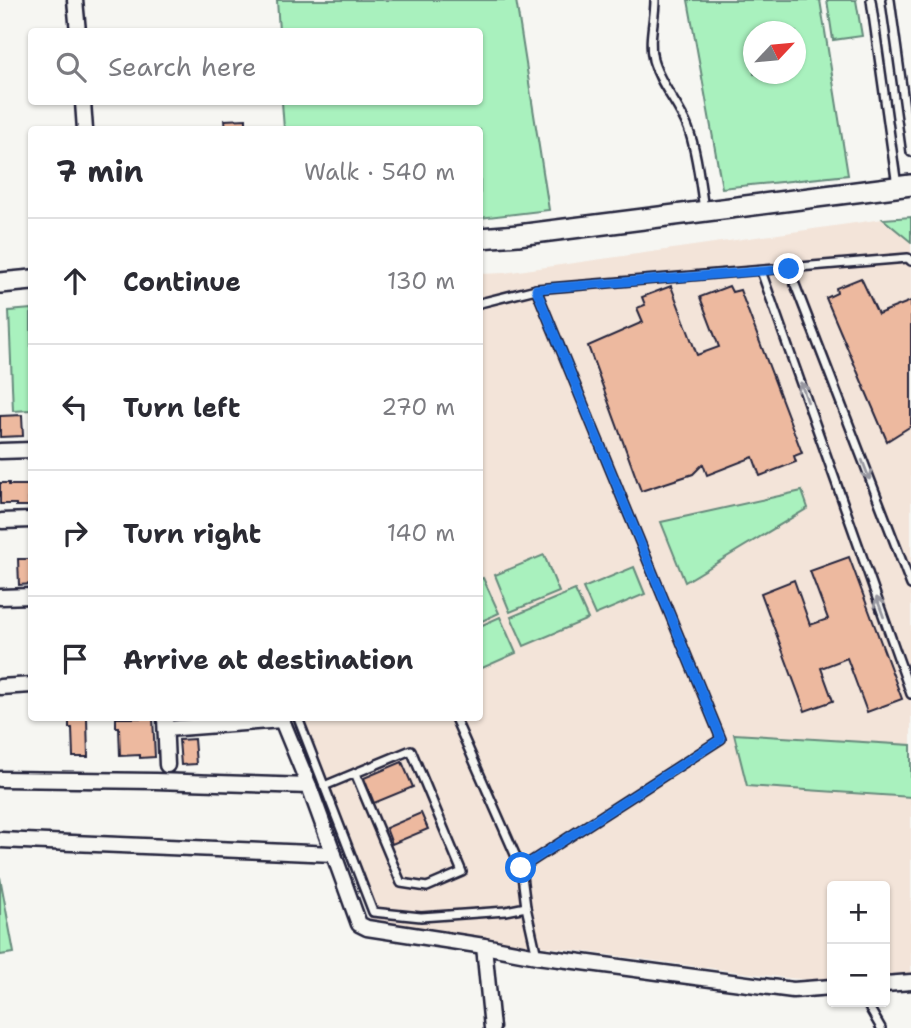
<!DOCTYPE html>
<html lang="en">
<head>
<meta charset="utf-8">
<style>
	:root { --surface:#fff; --page:#f7f7f7; --text:#2b2b33; --muted:#7c7c81; --line:#e1e1e2 }
	body { margin:0; font-family:"Shantell Sans",sans-serif; background:var(--page); color:var(--text) }
	.controls { position:absolute; right:21px; bottom:21px; display:grid; overflow:hidden; border-radius:7px; box-shadow:0 2px 5px #0004 }
	.controls button { width:63px; height:63px; display:grid; place-items:center; padding:0; border:0; border-bottom:2px solid var(--line); background:var(--surface); color:var(--text); font:35px sans-serif }
	.compass { position:absolute; left:743px; top:21px; width:63px; height:63px; border-radius:50%; background:var(--surface); box-shadow:0 2px 5px #0004; rotate:64deg }
	.stop { position:absolute; width:21px; height:21px; margin:-16px; border:5px solid #1a73e8; border-radius:50%; background:#fff }
	.stop.end { background:#1a73e8; border-color:#fff; box-shadow:0 2px 7px #0008 }
	.list { margin:0; padding:0; list-style:none }
	h2 { display:flex; justify-content:space-between; align-items:center; height:91px; margin:0; padding:0 28px; font-size:30px }
	h2 small { font-size:23px; font-weight:400; color:var(--muted) }
	.list li { display:grid; grid-template-columns:46px 1fr auto; gap:21px; align-items:center; box-sizing:border-box; height:126px; padding:0 28px; border-top:2px solid var(--line) }
	.list b { display:block; font-size:26px; white-space:nowrap }
	.list em { font-size:23px; font-style:normal; color:var(--muted) }
	.icon { flex:none; width:38px; height:38px; fill:none; stroke:currentColor; stroke-width:2; stroke-linecap:round; stroke-linejoin:round }
	.map { position:relative; flex:none; width:911px; height:1028px; overflow:hidden }
	.search { position:absolute; background:var(--surface); box-shadow:0 2px 5px #0004; left:28px; top:28px; width:455px; height:77px; display:flex; align-items:center; gap:18px; box-sizing:border-box; padding:0 24px; border-radius:7px; color:var(--muted); font-size:26px }
	.panel { position:absolute; background:var(--surface); box-shadow:0 2px 5px #0004; left:28px; top:126px; width:455px; height:595px; border-radius:7px }
	.map>svg:first-child { display:block }
	.built { fill:#f3e4d9 }
	.green { fill:#a9f1be; stroke:#668a7c; stroke-width:2; fill-rule:evenodd }
	.building { fill:#edb99f; stroke:#22223b; stroke-width:2 }
	.lines { fill:none; stroke-linecap:round; stroke-linejoin:round }
	.lane-casing { stroke:#22223b; stroke-width:12 }
	.street-casing { stroke:#22223b; stroke-width:19 }
	.secondary-casing { stroke:#22223b; stroke-width:24 }
	.lane { stroke:#f6f6f2; stroke-width:7 }
	.street { stroke:#f6f6f2; stroke-width:14 }
	.secondary { stroke:#f6f6f2; stroke-width:19 }
	.oneway { stroke:#9797a0 }
	.route { stroke:#1a73e8; stroke-width:9 }
</style>
</head>
<body>
<div class="map">
<svg width="911" height="1028" viewBox="0 0 911 1028">
	<rect width="100%" height="100%" fill="#f6f6f2"/>
	<filter id="ink" filterUnits="userSpaceOnUse"><feTurbulence type="fractalNoise" baseFrequency=".0143" numOctaves="2"/><feDisplacementMap in="SourceGraphic" scale="14" xChannelSelector="R" yChannelSelector="G"/><feConvolveMatrix kernelMatrix="1 2 1 2 8 2 1 2 1" color-interpolation-filters="sRGB"/></filter>
	<g filter="url(#ink)">
		<!-- built -->
		<polygon class="built" points="911,217 911,974 885,976 885,886 832,886 832,979 812,980 786,978 372,924 292,718 480,718 480,274 504,273 883,219"/>
		<!-- green -->
		<g class="green">
			<polygon points="277,0 516,0 549,210 480,218 480,130 284,129 282,102 480,102 480,32 279,31"/>
			<path d="M688 0H820L848 175 722 188ZM754 32H796V74H754Z"/>
			<polygon points="827,0 856,0 862,36 833,40"/>
			<polygon points="911,217 911,242 883,219"/>
			<polygon points="31,309 31,410 13,411 9,311"/>
			<polygon points="802,491 808,508 685,582 661,522"/>
			<polygon points="544,555 559,592 510,612 495,575"/>
			<polygon points="634,567 645,594 595,615 583,588"/>
			<polygon points="483,578 499,613 480,622 480,579"/>
			<polygon points="575,590 588,619 524,646 511,617"/>
			<polygon points="500,617 516,653 480,669 480,626"/>
			<polygon points="734,734 911,745 911,797 747,786"/>
			<polygon points="0,877 14,953 0,955"/>
		</g>
		<!-- building -->
		<g class="building">
			<polygon points="246,119 246,130 226,130 225,120"/>
			<polygon points="861,278 878,314 911,301 911,426 887,441 826,298 837,293 836,288"/>
			<polygon points="671,286 697,355 719,347 700,297 729,286 732,292 740,290 802,453 794,456 796,462 760,476 753,457 707,475 703,464 693,474 641,491 588,346 643,322 637,308 645,305 642,297"/>
			<polygon points="22,415 23,436 0,437 0,416"/>
			<polygon points="0,483 9,483 9,485 28,485 29,506 16,506 16,504 0,504"/>
			<polygon points="849,557 902,699 867,712 847,658 821,668 833,701 805,711 761,593 794,580 810,625 828,619 810,571"/>
			<polygon points="18,559 32,559 32,584 19,585"/>
			<polygon points="69,718 87,718 88,757 73,757 72,728 69,728"/>
			<polygon points="116,718 153,718 155,757 140,758 140,755 120,756 119,727 116,727"/>
			<polygon points="194,739 196,764 181,765 179,740"/>
			<polygon points="402,762 413,787 374,803 364,778"/>
			<polygon points="421,813 428,829 392,844 386,828"/>
		</g>
		<g class="lines">
			<defs>
				<g id="lane">
					<path d="M655 0C655 20 648 40 653 60 660 85 679 104 688 128 697 151 700 184 704 209"/>
					<polyline points="871,0 897,186"/>
					<polyline points="890,0 911,152"/>
					<polyline points="789,269 911,585"/>
					<polyline points="761,271 911,694"/>
					<polyline points="480,303 536,289 908,258 911,261"/>
					<polyline points="298,718 373,912 421,917 506,911 526,907 521,868 455,718"/>
					<polyline points="324,786 411,750 462,872 427,887 401,883 355,773"/>
					<polyline points="521,868 721,739 536,289"/>
					<polyline points="526,907 537,956"/>
					<polyline points="866,1002 881,1028"/>
				</g>
				<g id="street">
					<polyline points="75,0 78,32"/>
					<polyline points="83,102 85,130"/>
					<polyline points="0,451 32,450"/>
					<polyline points="2,521 32,520"/>
					<polyline points="0,597 32,596"/>
					<polyline points="0,687 32,685"/>
					<polyline points="165,718 167,765"/>
					<polyline points="281,718 309,786 359,924 367,928 484,946 537,956 793,990 832,987"/>
					<polyline points="166,729 282,720"/>
					<polyline points="0,779 155,781 309,786"/>
					<polyline points="0,840 334,854"/>
					<polyline points="484,946 492,1028"/>
					<polyline points="885,984 911,982"/>
				</g>
				<g id="secondary">
					<polyline points="480,238 518,235 911,185"/>
					<polyline points="0,283 32,280"/>
				</g>
			</defs>
			<!-- lane casing -->
			<use href="#lane" class="lane-casing"/>
			<!-- street casing -->
			<use href="#street" class="street-casing"/>
			<!-- secondary casing -->
			<use href="#secondary" class="secondary-casing"/>
			<!-- lane -->
			<use href="#lane" class="lane"/>
			<!-- street -->
			<use href="#street" class="street"/>
			<!-- secondary -->
			<use href="#secondary" class="secondary"/>
		</g>
		<!-- one-way arrows -->
		<defs><path id="oneway-shaft" d="M-6 0H5M1.5-3L5.5 0L1.5 3" fill="none" stroke-width="1.6" stroke-linecap="round" stroke-linejoin="round" transform="scale(1.75)"/></defs>
		<g class="oneway">
			<use href="#oneway-shaft" transform="translate(804 392) rotate(-110)"/>
			<use href="#oneway-shaft" transform="translate(866 470) rotate(69)"/>
			<use href="#oneway-shaft" transform="translate(880 607) rotate(-110)"/>
		</g>
	</g>
	<g class="lines" filter="url(#ink)">
		<!-- route -->
		<polyline class="route" points="521,868 721,739 536,289 789,269"/>
	</g>
</svg>
<div class="controls">
<button>+</button>
<button>−</button>
</div>
<svg class="compass" viewBox="-18 -18 36 36"><path d="M0-13l5 13h-10z" fill="#e53935"/><path d="M0 13l5-13h-10z" fill="#7c7c81"/></svg>
<div class="stop" style="left:521px;top:868px"></div>
<div class="stop end" style="left:789px;top:269px"></div>
<div class="search"><svg class="icon" aria-label="search" viewBox="0 0 24 24"><circle cx="10" cy="10" r="6"/><path d="M15 15l6 6"/></svg>Search here</div>
<section class="panel">
<h2>7 min<small>Walk · 540 m</small></h2>
<ul class="list">
<li><svg class="icon" aria-label="ahead" viewBox="0 0 24 24"><path d="M12 20V5M6 11l6-6 6 6"/></svg><div><b>Continue</b></div><em>130 m</em></li>
<li><svg class="icon" aria-label="left" viewBox="0 0 24 24"><path d="M17 20v-9H6M10 6l-5 5 5 5"/></svg><div><b>Turn left</b></div><em>270 m</em></li>
<li><svg class="icon" aria-label="right" viewBox="0 0 24 24"><path d="M7 20v-9h11M14 6l5 5-5 5"/></svg><div><b>Turn right</b></div><em>140 m</em></li>
<li><svg class="icon" aria-label="arrive" viewBox="0 0 24 24"><path d="M6 21V4h12l-3 4 3 4H6"/></svg><div><b>Arrive at destination</b></div></li>
</ul>
</section>
</div>
</body>
</html>
